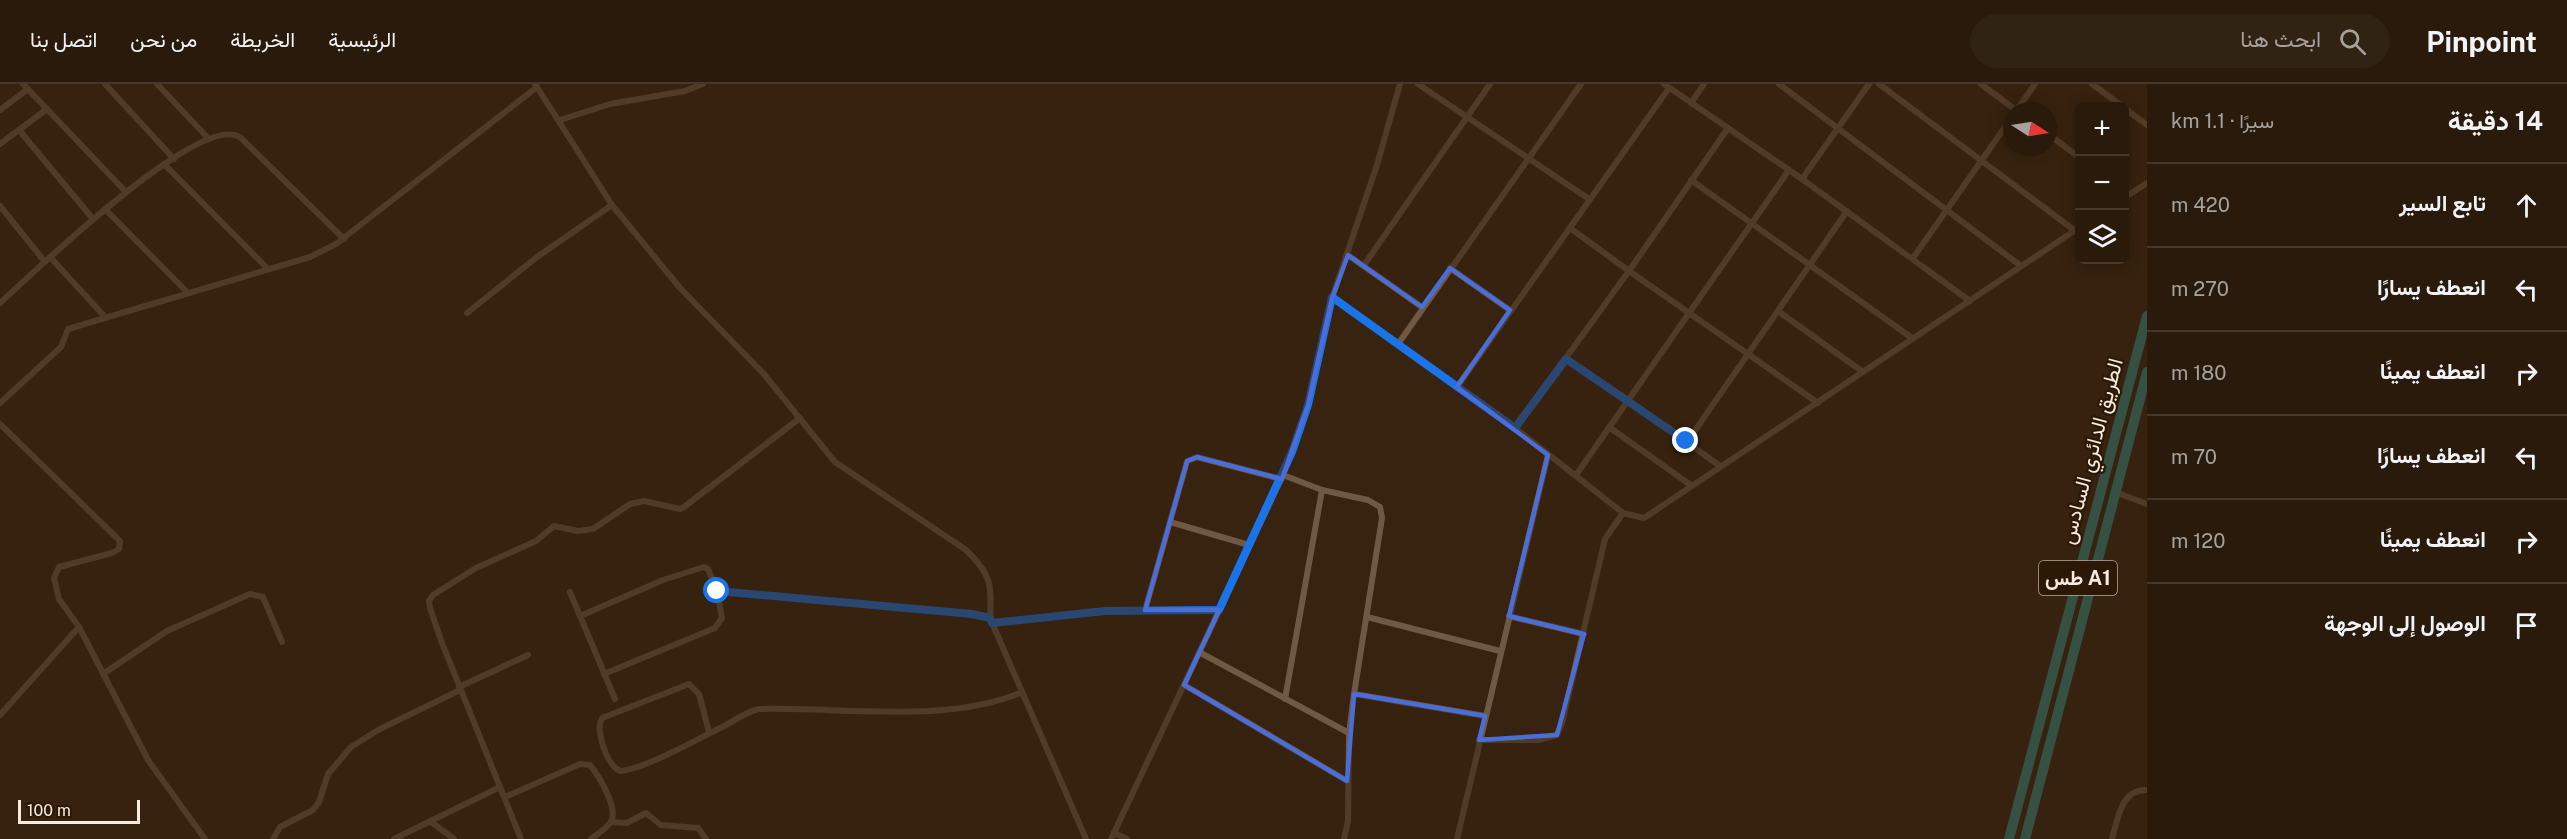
<!DOCTYPE html>
<html lang="ar">
<head>
<meta charset="utf-8">
<style>
	:root { --surface:#291a0b; --page:#312314; --text:#f1f3f6; --muted:#a5a19d; --line:#45382c }
	body { margin:0; font-family:"Public Sans",Vazirmatn,sans-serif; background:var(--page); color:var(--text); direction:rtl }
	.controls { position:absolute; right:18px; top:18px; display:grid; overflow:hidden; border-radius:9px; box-shadow:0 3px 15px #0003 }
	.controls button { width:54px; height:54px; display:grid; place-items:center; padding:0; border:0; border-bottom:2px solid var(--line); background:var(--surface); color:var(--text); font:30px sans-serif }
	.compass { position:absolute; left:2003px; top:18px; width:54px; height:54px; border-radius:50%; background:var(--surface); box-shadow:0 3px 15px #0003; rotate:102deg }
	.scale { position:absolute; left:18px; bottom:15px; width:122px; box-sizing:border-box; padding-left:6px; border:3px solid #f7eade; border-top:0; font-size:16px; line-height:21px; white-space:nowrap; color:#f7eade; -webkit-text-stroke:4px #2c1905; paint-order:stroke }
	.stop { position:absolute; width:18px; height:18px; margin:-14px; border:4px solid #1a73e8; border-radius:50%; background:#fff }
	.stop.end { background:#1a73e8; border-color:#fff; box-shadow:0 2px 6px #0008 }
	.list { margin:0; padding:0; list-style:none }
	h2 { display:flex; justify-content:space-between; align-items:center; height:78px; margin:0; padding:0 24px; font-size:26px }
	h2 small { font-size:20px; font-weight:400; color:var(--muted) }
	.list li { display:grid; grid-template-columns:39px 1fr auto; gap:18px; align-items:center; box-sizing:border-box; height:84px; padding:0 24px; border-top:2px solid var(--line) }
	.list b { display:block; font-size:22px; white-space:nowrap }
	.list em { font-size:20px; font-style:normal; color:var(--muted) }
	.icon { flex:none; width:33px; height:33px; fill:none; stroke:currentColor; stroke-width:2; stroke-linecap:round; stroke-linejoin:round }
	.map { position:relative; flex:none; width:2147px; height:755px; overflow:hidden; direction:ltr }
	header { display:flex; align-items:center; gap:36px; box-sizing:border-box; height:84px; padding:0 30px; background:var(--surface); border-bottom:2px solid var(--line) }
	header strong { font-size:28px }
	nav { display:flex; gap:33px; margin-inline-start:auto; font-size:21px }
	.search { width:420px; height:54px; background:var(--page); display:flex; align-items:center; gap:15px; box-sizing:border-box; padding:0 21px; border-radius:33px; color:var(--muted); font-size:22px }
	main { display:flex }
	aside { flex:1; background:var(--surface) }
	.map>svg:first-child { display:block }
	.lines { fill:none; stroke-linecap:round; stroke-linejoin:round }
	.minor { stroke:#705944; stroke-width:6 }
	.trunk { stroke:#348a86; stroke-width:10 }
	.route { stroke:#1a73e8; stroke-width:8 }
	.marked { fill:none; stroke:#496dd9; stroke-width:4.5; stroke-linejoin:round }
	.labels { text-anchor:middle; dominant-baseline:central; stroke-width:4.5; stroke-linejoin:round; paint-order:stroke }
	.shield { fill:#2c1905; stroke:#baab9d; stroke-width:1.5 }
	.shield-label { font-size:20px; font-weight:bold; fill:#f7eade }
	.street-label { font-size:21px; fill:#f7eade; stroke:#2c1905 }
</style>
</head>
<body>
<header>
<strong>Pinpoint</strong>
<div class="search"><svg class="icon" aria-label="search" viewBox="0 0 24 24"><circle cx="10" cy="10" r="6"/><path d="M15 15l6 6"/></svg>ابحث هنا</div>
<nav><a>الرئيسية</a><a>الخريطة</a><a>من نحن</a><a>اتصل بنا</a></nav>
</header>
<main>
<aside>
<h2>14 دقيقة<small>سيرًا · 1.1 km</small></h2>
<ul class="list">
<li><svg class="icon" aria-label="ahead" viewBox="0 0 24 24"><path d="M12 20V5M6 11l6-6 6 6"/></svg><div><b>تابع السير</b></div><em>420 m</em></li>
<li><svg class="icon" aria-label="left" viewBox="0 0 24 24"><path d="M17 20v-9H6M10 6l-5 5 5 5"/></svg><div><b>انعطف يسارًا</b></div><em>270 m</em></li>
<li><svg class="icon" aria-label="right" viewBox="0 0 24 24"><path d="M7 20v-9h11M14 6l5 5-5 5"/></svg><div><b>انعطف يمينًا</b></div><em>180 m</em></li>
<li><svg class="icon" aria-label="left" viewBox="0 0 24 24"><path d="M17 20v-9H6M10 6l-5 5 5 5"/></svg><div><b>انعطف يسارًا</b></div><em>70 m</em></li>
<li><svg class="icon" aria-label="right" viewBox="0 0 24 24"><path d="M7 20v-9h11M14 6l5 5-5 5"/></svg><div><b>انعطف يمينًا</b></div><em>120 m</em></li>
<li><svg class="icon" aria-label="arrive" viewBox="0 0 24 24"><path d="M6 21V4h12l-3 4 3 4H6"/></svg><div><b>الوصول إلى الوجهة</b></div></li>
</ul>
</aside>
<div class="map">
<svg width="2147" height="755" viewBox="0 0 2147 755">
	<rect width="100%" height="100%" fill="#37230f"/>
	<g class="lines">
		<!-- minor -->
		<g class="minor">
			<polyline points="23,0 125,107"/>
			<polyline points="105,0 174,75"/>
			<polyline points="157,0 209,55"/>
			<path d="M535 0 612 121 680 204 763 289 835 378 966 466C991 490 992 500 990 534"/>
			<polyline points="1400,0 1377,81 1332,214 1515,344 1623,429 1644,434 2080,143"/>
			<polyline points="1418,0 1589,115"/>
			<polyline points="1664,0 1802,95 1869,0"/>
			<polyline points="1779,0 2021,182"/>
			<polyline points="1879,0 2074,146"/>
			<polyline points="1981,0 2017,27"/>
			<polyline points="2092,0 2122,22"/>
			<polyline points="1691,19 1704,0"/>
			<polyline points="2124,24 2147,41"/>
			<polyline points="0,26 28,5"/>
			<polyline points="2016,27 2035,0"/>
			<polyline points="560,36 610,20 685,7 703,0"/>
			<polyline points="19,46 93,135"/>
			<polyline points="2048,50 2080,74"/>
			<polyline points="0,60 47,25"/>
			<polyline points="165,81 268,185"/>
			<polyline points="1802,95 1970,217"/>
			<polyline points="1691,96 1912,254"/>
			<polyline points="2124,114 2147,99"/>
			<polyline points="0,122 45,178"/>
			<polyline points="105,125 188,209"/>
			<polyline points="1570,144 1629,187 1728,44"/>
			<polyline points="1348,171 1422,223"/>
			<polyline points="50,173 106,234"/>
			<polyline points="1913,174 2012,33"/>
			<polyline points="1364,181 1490,0"/>
			<polyline points="1450,184 1510,226"/>
			<path d="M0 219C31 191 203 24 241 54L344 155"/>
			<polyline points="1778,227 1863,288"/>
			<polyline points="467,229 537,173 612,121"/>
			<polyline points="1398,260 1581,0"/>
			<polyline points="1566,275 1628,316 1720,382"/>
			<polyline points="1457,303 1669,4"/>
			<polyline points="0,319 61,263 68,245 310,173 336,160 537,3"/>
			<polyline points="0,340 120,457 119,465 112,469 59,483 54,494 59,515 79,543 148,676 205,755"/>
			<polyline points="1609,343 1692,402"/>
			<polyline points="1515,344 1629,187 1818,319"/>
			<polyline points="1687,358 1847,127"/>
			<polyline points="1283,391 1322,406 1368,416 1380,423 1382,434 1354,610 1349,649 1348,737 1344,755"/>
			<polyline points="1576,391 1789,86"/>
			<polyline points="2115,408 2147,420"/>
			<polyline points="1170,438 1249,461"/>
			<polyline points="570,508 615,615"/>
			<polyline points="1145,526 1187,377 1197,373 1281,395"/>
			<polyline points="580,532 663,496 704,483 708,485 717,507 972,530 990,534 1086,755"/>
			<polyline points="1509,532 1584,550"/>
			<polyline points="1367,533 1500,567"/>
			<polyline points="992,539 1105,527 1219,526"/>
			<polyline points="1199,568 1349,649"/>
			<polyline points="103,590 167,547 250,510 263,513 282,558"/>
			<polyline points="604,590 715,544 722,534 717,507"/>
			<polyline points="1184,601 1347,697"/>
			<polyline points="459,603 528,571"/>
			<polyline points="1354,610 1485,632"/>
			<polyline points="1285,615 1322,406"/>
			<polyline points="0,631 79,543"/>
			<path d="M709 648 699 610 689 600 602 634C595 647 607 681 620 687 645 685 700 654 726 641 738 635 745 628 759 625 839 623 946 640 1020 609"/>
			<polyline points="1479,656 1538,656 1557,651 1562,639 1605,455 1623,429"/>
			<path d="M505 713 580 680 590 681C599 692 620 726 610 739 605 746 597 750 591 755"/>
			<polyline points="431,738 454,755"/>
			<polyline points="611,738 627,739 646,729 661,741 698,744 706,755"/>
			<polyline points="1114,749 1127,755"/>
			<polyline points="273,755 280,743 313,726 319,718 328,690 351,663 378,646 460,606"/>
			<polyline points="394,755 500,703"/>
			<polyline points="521,755 442,559 430,524 429,517 433,511 476,484 536,457 554,442 578,447 593,445 630,420 644,417 680,425 684,423 800,334"/>
			<polyline points="1111,755 1283,391 1308,321 1332,214"/>
			<polyline points="1457,755 1548,371"/>
			<path d="M2112 755C2118 734 2121 705 2147 706"/>
		</g>
		<!-- trunk -->
		<g class="trunk">
			<polyline points="2009,755 2147,232"/>
			<polyline points="2025,755 2147,288"/>
		</g>
	</g>
	<g class="lines">
		<!-- route -->
		<polyline class="route" points="717,507 972,530 990,534 992,539 1105,527 1219,526 1292,368 1308,321 1332,213 1515,344 1566,275 1686,357"/>
	</g>
	<!-- marked area -->
	<path d="M0 0H2147V755H0ZM1348 171 1422 223 1450 184 1510 226 1457 303 1548 371 1509 532 1584 550 1557 651 1479 656 1485 632 1354 610 1347 697 1184 601 1219 526H1145L1187 377 1197 373 1282 395 1308 321 1332 214Z" fill="#37230f" fill-opacity=".55" fill-rule="evenodd"/>
	<path class="marked" d="M1348 171 1422 223 1450 184 1510 226 1457 303 1548 371 1509 532 1584 550 1557 651 1479 656 1485 632 1354 610 1347 697 1184 601 1219 526H1145L1187 377 1197 373 1282 395 1308 321 1332 214Z"/>
	<g class="labels">
		<!-- shield labels -->
		<rect class="shield" x="2039" y="477" width="78" height="34" rx="4.5"/>
		<g class="shield-label">
			<text x="2078" y="494">طس A1</text>
		</g>
		<!-- street labels -->
		<g class="street-label">
			<text transform="translate(2091 367) rotate(-75)">الطريق الدائري السادس</text>
		</g>
	</g>
</svg>
<div class="controls">
<button>+</button>
<button>−</button>
<button><svg class="icon" aria-label="layers" viewBox="0 0 24 24"><path d="M12 4l9 5-9 5-9-5zM3 14l9 5 9-5"/></svg></button>
</div>
<svg class="compass" viewBox="-18 -18 36 36"><path d="M0-13l5 13h-10z" fill="#e53935"/><path d="M0 13l5-13h-10z" fill="#a5a19d"/></svg>
<div class="scale">100 m</div>
<div class="stop" style="left:717px;top:507px"></div>
<div class="stop end" style="left:1686px;top:357px"></div>
</div>
</main>
</body>
</html>
